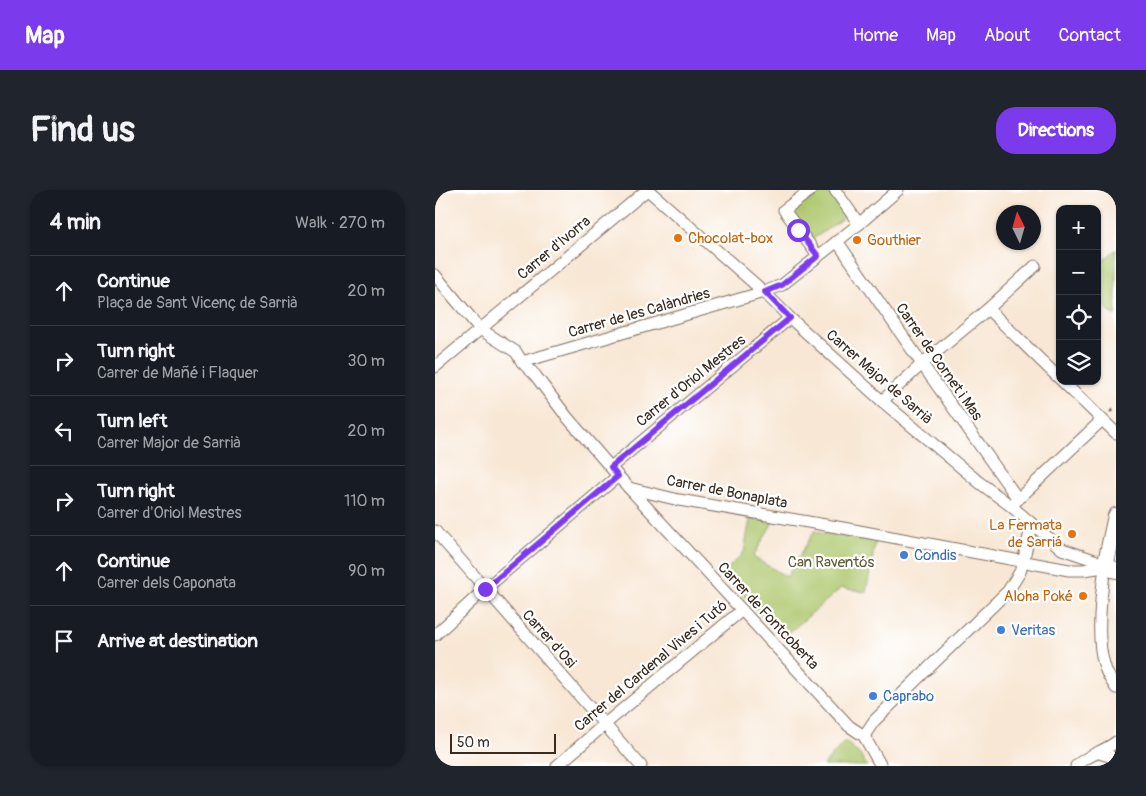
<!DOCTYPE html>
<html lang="en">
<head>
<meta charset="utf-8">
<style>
	:root { --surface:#171b24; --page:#20242c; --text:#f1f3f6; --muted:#9ea1a6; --line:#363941; --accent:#7c3aed }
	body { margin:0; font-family:Pangolin,sans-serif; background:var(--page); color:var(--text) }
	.controls { position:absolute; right:15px; top:15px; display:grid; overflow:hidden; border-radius:10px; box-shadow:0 1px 4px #0004 }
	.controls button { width:45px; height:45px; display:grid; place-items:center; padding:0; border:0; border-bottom:1px solid var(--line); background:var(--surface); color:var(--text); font:25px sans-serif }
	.compass { position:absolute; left:561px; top:15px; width:45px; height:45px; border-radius:50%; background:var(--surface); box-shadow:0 1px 4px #0004; rotate:355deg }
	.scale { position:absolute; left:15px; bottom:12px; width:106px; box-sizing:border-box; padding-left:5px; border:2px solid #3b2a1e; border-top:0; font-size:14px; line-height:18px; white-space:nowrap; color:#3b2a1e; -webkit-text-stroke:4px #fff; paint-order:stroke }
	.stop { position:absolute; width:15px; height:15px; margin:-11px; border:4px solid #7c3aed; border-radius:50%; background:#fff }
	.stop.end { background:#7c3aed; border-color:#fff; box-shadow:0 1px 5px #0008 }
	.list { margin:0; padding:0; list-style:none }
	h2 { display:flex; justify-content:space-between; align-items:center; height:65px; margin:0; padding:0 20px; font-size:21px }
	h2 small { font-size:16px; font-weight:400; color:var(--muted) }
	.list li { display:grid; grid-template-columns:32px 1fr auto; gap:15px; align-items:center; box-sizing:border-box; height:70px; padding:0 20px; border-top:1px solid var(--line) }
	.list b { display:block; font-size:19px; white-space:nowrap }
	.list p { margin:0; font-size:16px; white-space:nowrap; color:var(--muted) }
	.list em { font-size:16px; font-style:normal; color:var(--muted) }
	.icon { flex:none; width:28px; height:28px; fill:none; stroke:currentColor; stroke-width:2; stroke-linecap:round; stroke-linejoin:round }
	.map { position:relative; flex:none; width:681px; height:576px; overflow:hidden; border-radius:20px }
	header { display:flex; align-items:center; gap:30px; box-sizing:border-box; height:70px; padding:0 25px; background:var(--accent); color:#fff }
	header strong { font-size:24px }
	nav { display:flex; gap:28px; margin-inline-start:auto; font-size:18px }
	.intro { display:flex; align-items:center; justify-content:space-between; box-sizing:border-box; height:120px; padding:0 30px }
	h1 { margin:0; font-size:35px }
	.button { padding:12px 22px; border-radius:20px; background:var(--accent); color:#fff; font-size:18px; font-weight:700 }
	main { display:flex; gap:30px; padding:0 30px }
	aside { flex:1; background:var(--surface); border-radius:20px; box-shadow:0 1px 4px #0004 }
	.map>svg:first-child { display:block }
	.green { fill:#aec86e; stroke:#747946 }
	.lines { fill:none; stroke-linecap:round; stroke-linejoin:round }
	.street-casing { stroke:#7d6c5e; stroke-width:13 }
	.secondary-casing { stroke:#7d6c5e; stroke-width:18 }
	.path { stroke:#7d6c5e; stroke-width:2.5; stroke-dasharray:4 4; stroke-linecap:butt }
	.street { stroke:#fff; stroke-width:11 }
	.secondary { stroke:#fff; stroke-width:16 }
	.route { stroke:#7c3aed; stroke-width:6 }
	.food-dot { fill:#e8710a; stroke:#fff; stroke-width:2 }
	.shop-dot { fill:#3f7fe0; stroke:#fff; stroke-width:2 }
	.labels { text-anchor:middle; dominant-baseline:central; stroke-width:4.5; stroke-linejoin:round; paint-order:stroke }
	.food-label { font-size:15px; fill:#c56008; stroke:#fff; text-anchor:start }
	.street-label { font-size:15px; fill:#3b2a1e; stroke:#fff }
	.shop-label { font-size:15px; fill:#366cbe; stroke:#fff; text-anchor:start }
	.park-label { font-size:15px; fill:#5e5936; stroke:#fff }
</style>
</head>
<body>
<header>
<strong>Map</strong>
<nav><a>Home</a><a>Map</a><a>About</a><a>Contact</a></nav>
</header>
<div class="intro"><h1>Find us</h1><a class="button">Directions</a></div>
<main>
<aside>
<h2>4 min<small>Walk · 270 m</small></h2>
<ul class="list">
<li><svg class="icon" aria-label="ahead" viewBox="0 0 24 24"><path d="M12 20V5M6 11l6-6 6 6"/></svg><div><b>Continue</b><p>Plaça de Sant Vicenç de Sarrià</p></div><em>20 m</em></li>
<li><svg class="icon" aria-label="right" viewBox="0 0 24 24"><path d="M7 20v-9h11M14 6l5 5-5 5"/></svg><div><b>Turn right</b><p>Carrer de Mañé i Flaquer</p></div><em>30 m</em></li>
<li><svg class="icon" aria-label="left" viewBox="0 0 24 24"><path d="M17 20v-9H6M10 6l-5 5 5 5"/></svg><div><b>Turn left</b><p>Carrer Major de Sarrià</p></div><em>20 m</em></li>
<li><svg class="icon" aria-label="right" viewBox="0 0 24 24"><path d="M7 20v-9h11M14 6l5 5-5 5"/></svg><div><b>Turn right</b><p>Carrer d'Oriol Mestres</p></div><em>110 m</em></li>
<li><svg class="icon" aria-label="ahead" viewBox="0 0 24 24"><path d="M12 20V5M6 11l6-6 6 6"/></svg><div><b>Continue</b><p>Carrer dels Caponata</p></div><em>90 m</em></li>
<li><svg class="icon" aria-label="arrive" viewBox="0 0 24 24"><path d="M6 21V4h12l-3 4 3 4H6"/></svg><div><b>Arrive at destination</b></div></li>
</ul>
</aside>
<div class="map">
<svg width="681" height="576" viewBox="0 0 681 576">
	<rect width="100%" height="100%" fill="#fff"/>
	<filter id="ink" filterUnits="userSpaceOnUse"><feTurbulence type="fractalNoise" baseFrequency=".02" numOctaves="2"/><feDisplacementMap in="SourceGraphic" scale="10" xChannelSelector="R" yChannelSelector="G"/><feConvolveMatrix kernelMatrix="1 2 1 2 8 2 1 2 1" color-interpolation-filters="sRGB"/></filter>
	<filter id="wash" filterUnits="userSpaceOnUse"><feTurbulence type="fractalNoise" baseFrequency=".0096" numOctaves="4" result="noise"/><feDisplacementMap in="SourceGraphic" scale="20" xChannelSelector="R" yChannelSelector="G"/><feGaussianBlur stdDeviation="1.12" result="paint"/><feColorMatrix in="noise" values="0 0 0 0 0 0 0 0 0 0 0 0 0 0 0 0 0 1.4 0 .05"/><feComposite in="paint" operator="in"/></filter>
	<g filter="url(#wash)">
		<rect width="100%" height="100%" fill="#f8e7d4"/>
		<!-- green -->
		<g class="green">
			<polygon points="387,0 394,0 411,26 377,50 356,22"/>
			<polygon points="681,59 681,124 679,126 662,108 662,77"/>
			<polygon points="315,329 338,332 318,367 352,387 380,340 382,342 390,344 393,341 441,350 431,402 406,398 348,448 288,383 309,362"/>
			<polygon points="410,551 427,567 432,576 388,576"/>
		</g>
	</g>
	<g filter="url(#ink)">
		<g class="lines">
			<defs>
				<g id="street">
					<polyline points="213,0 329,102 355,128 447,211 509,263 545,293 576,316 627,359 659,370 670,377"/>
					<polyline points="376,0 349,20 383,66"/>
					<polyline points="400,0 424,34"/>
					<polyline points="402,51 487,174 583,309"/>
					<polyline points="0,85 45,139 81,162 87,172 100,185 132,227 183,286 414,536 429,546 446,576"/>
					<polyline points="553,119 625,189"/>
					<polyline points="87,172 329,102 347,95 424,34 463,0"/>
					<polyline points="0,177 212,0"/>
					<polyline points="627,191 681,243"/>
					<polyline points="447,211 487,174 553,119 600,76"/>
					<polyline points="176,277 355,128"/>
					<polyline points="194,298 244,310 408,338 634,380 648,380 670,377"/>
					<polyline points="579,313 667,230"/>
					<polyline points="0,341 206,576"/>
					<path d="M670 377C666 404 661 449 669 474 671 483 676 491 681 498"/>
					<polyline points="0,445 50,399 183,286"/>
					<polyline points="429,546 439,531 573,401 585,382 588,372 597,334"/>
					<polyline points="664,563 681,568"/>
					<polyline points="122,576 170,534 307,420"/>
					<path d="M641 576C652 565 668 562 681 552"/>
				</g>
				<polyline id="secondary" points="681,326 670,377 681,380"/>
			</defs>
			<!-- street casing -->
			<use href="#street" class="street-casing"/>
			<!-- secondary casing -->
			<use href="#secondary" class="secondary-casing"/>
			<!-- path -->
			<polyline class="path" points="675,222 681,217"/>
			<!-- street -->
			<use href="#street" class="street"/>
			<!-- secondary -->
			<use href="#secondary" class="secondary"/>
		</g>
	</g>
	<g class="lines" filter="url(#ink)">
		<!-- route -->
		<polyline class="route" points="50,399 183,286 176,277 355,128 330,102 347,95 383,66 363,40"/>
	</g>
	<!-- markers -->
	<g class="food-dot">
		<circle cx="243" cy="48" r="5"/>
		<circle cx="422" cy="50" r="5"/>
		<circle cx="637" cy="344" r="5"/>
		<circle cx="648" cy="406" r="5"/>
	</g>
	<g class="shop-dot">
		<circle cx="469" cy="365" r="5"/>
		<circle cx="566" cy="440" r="5"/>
		<circle cx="438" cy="506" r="5"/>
	</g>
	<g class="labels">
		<!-- food labels -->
		<g class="food-label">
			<text x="253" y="48">Chocolat-box</text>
			<text x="432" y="50">Gouthier</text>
			<text x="627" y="335" text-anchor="end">La Fermata<tspan x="627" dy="17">de Sarriá</tspan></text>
			<text x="638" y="406" text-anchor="end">Aloha Poké</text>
		</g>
		<!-- street labels -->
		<g class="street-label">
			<text transform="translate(119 58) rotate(-40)">Carrer d'Ivorra</text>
			<text transform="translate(204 123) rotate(-16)">Carrer de les Calàndries</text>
			<text transform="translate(504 172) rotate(55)">Carrer de Cornet i Mas</text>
			<text transform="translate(444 187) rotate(41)">Carrer Major de Sarrià</text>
			<text transform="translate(256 191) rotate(-39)">Carrer d'Oriol Mestres</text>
			<text transform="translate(292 302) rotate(11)">Carrer de Bonaplata</text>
			<text transform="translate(333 426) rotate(47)">Carrer de Fontcoberta</text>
			<text transform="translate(114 449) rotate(48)">Carrer d'Osi</text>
			<text transform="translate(216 476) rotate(-40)">Carrer del Cardenal Vives i Tutó</text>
		</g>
		<!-- shop labels -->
		<g class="shop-label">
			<text x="479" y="365">Condis</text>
			<text x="576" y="440">Veritas</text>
			<text x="448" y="506">Caprabo</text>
		</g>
		<!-- park labels -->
		<g class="park-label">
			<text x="396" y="372">Can Raventós</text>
		</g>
	</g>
</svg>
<div class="controls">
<button>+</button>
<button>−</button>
<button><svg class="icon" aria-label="locate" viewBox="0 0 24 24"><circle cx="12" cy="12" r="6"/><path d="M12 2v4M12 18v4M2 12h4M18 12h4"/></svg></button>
<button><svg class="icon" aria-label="layers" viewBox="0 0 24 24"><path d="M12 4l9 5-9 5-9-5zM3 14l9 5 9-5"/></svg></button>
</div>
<svg class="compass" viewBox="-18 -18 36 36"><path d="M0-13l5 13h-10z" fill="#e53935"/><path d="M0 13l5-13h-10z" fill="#9ea1a6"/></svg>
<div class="scale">50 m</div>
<div class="stop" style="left:363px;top:40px"></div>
<div class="stop end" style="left:50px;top:399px"></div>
</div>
</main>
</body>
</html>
